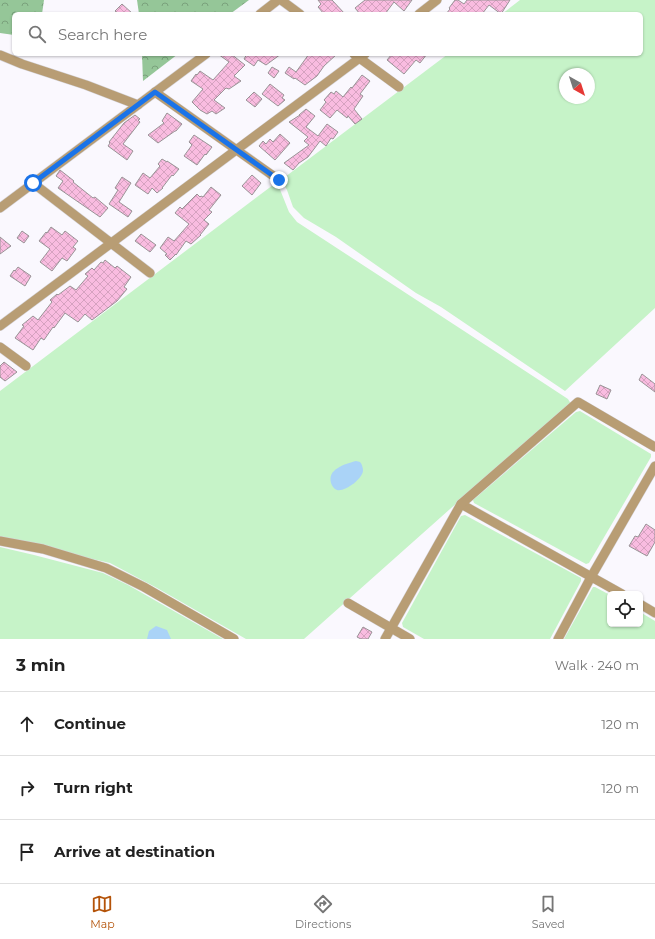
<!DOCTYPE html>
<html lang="en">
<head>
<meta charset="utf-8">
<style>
	:root { --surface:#fff; --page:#f6f6f6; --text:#222; --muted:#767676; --line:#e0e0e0; --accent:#b45309 }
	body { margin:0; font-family:Montserrat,sans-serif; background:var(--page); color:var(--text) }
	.controls { position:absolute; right:12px; bottom:12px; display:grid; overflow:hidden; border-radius:6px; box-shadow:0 1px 3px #0004 }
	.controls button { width:36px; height:36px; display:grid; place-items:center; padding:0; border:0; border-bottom:1px solid var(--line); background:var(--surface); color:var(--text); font:20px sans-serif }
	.compass { position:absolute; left:559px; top:68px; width:36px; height:36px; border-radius:50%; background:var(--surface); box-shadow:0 1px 3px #0004; rotate:141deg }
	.stop { position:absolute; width:12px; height:12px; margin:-9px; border:3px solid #1a73e8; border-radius:50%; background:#fff }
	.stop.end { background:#1a73e8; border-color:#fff; box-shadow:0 1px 4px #0008 }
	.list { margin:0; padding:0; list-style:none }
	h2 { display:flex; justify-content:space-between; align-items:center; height:52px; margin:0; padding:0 16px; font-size:17px }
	h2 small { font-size:13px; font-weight:400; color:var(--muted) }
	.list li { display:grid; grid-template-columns:26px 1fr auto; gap:12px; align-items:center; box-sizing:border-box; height:64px; padding:0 16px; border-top:1px solid var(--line) }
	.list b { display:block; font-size:15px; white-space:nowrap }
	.list em { font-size:13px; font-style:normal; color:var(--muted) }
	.icon { flex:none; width:22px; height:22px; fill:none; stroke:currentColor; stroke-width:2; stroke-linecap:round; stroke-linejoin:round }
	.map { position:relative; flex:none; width:655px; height:639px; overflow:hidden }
	.search { position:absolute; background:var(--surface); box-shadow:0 1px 3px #0004; left:12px; right:12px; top:12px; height:44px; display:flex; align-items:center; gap:10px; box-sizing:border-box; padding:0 14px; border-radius:6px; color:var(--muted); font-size:15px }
	.sheet { height:244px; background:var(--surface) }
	nav { display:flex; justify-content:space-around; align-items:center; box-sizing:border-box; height:56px; border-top:1px solid var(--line); background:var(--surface); font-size:11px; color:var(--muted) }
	nav a { display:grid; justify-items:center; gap:2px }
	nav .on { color:var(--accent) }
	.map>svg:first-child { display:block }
	.green { fill:#c6f3c8; fill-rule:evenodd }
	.forest { fill:url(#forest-crowns) }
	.water { fill:#aad3f7 }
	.building { fill:url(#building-cross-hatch); stroke:#999396 }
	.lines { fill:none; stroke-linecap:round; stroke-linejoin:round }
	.street-casing { stroke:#d5d4d9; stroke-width:10 }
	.street { stroke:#b89d74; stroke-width:9 }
	.route { stroke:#1a73e8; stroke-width:5 }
</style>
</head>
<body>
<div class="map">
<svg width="655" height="639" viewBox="0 0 655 639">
	<defs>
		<pattern id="forest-crowns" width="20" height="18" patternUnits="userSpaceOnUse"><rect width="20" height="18" fill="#95c698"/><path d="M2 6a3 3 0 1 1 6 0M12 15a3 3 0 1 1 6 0" fill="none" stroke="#7aa17c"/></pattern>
		<pattern id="building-cross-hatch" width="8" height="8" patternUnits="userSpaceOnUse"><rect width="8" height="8" fill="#f9bce0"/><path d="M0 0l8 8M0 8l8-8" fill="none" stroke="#d6a2c0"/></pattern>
	</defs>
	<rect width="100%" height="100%" fill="#faf8fe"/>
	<!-- green -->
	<g class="green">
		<path d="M520 0H655V308L565 391 441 307 416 293 336 237 304 218 293 207 287 190 281 180 448 54H641V14H502ZM565 74H589V98H565Z"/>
		<polygon points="277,182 289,212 297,222 568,399 571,404 459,501 304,639 246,639 157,588 110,563 0,538 0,391"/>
		<polygon points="580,411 651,454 651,457 589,563 586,564 474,503 473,500 576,412"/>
		<polygon points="465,515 581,578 581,581 550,639 424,639 403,627 402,623 461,516"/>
		<polygon points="0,547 34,555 103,573 128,585 223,639 0,639"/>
		<polygon points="593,587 595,587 610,595 610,624 640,624 640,612 655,621 655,639 564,639"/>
	</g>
	<!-- forest -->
	<g class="forest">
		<polygon points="0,0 44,0 42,14 14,14 14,35 0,33"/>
		<polygon points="137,0 249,0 230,14 139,14"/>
		<polygon points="142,54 178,54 143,81"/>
	</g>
	<!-- water -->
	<g class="water">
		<path d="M356 461 360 462C362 464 363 468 363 471 362 479 345 492 337 490 334 489 332 486 331 483 327 469 345 464 356 461Z"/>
		<polygon points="156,626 167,630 171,639 147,639 149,631"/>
	</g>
	<!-- building -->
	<g class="building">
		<polygon points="318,0 332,0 345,14 324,14 318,7 321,4"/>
		<polygon points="365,0 412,0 404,11 394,2 385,14 360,14 355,8"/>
		<polygon points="455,0 458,0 464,4 467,0 510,0 501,14 489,5 482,14 446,14 450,9 449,8"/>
		<polygon points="122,4 133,14 119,14 115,11"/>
		<polygon points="218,54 231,54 245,65 234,76 241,81 229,89 226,88 214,100 225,108 216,114 212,111 207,114 200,110 192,102 203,89 191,81 196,74 197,75 200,71 213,80 229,62"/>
		<polygon points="247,54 281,54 266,65 258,60 254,66 244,59"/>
		<polygon points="309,54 337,54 324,66 317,76 305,85 295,78 294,79 285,73 289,67 296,72"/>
		<polygon points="392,54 427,54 420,63 416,60 404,74 387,60"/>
		<polygon points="272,67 279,71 274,78 268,73"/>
		<polygon points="362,75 370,81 360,94 363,96 354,109 362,119 355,124 348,116 347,118 337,110 330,118 320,110 326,102 324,100 331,92 334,94 336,91 343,97 351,87 352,88"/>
		<polygon points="270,84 284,95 282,98 285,100 278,106 262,94"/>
		<polygon points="254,92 262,99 255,107 246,100"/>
		<polygon points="306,109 315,116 306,127 318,136 327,124 338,132 333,139 331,138 326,146 320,141 308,157 299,163 293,170 284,163 309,145 304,141 308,137 289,122 300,115 299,115"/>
		<polygon points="167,113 182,124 176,131 175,131 158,143 148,135 164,123 162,121"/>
		<polygon points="135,115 140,119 138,120 140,122 123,144 133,151 127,160 108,146 110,143 109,142 124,123"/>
		<polygon points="280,134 290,143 275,160 259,146 263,141 266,144 270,139 273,142"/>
		<polygon points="194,135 212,147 206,155 205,154 197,165 184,156 192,145 189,142"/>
		<polygon points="162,159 167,162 167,161 179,169 173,176 172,175 162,188 163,188 157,193 152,188 148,194 135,185 143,173 150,178 160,166 158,164"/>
		<polygon points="60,170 74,181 73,182 93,198 95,197 108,208 100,217 58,188 63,181 56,176"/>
		<polygon points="252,175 261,183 252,195 242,186"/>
		<polygon points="122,177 131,183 119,202 132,211 128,217 109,204 118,190 115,188"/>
		<polygon points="211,187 221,195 209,210 212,212 204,220 209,224 200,235 201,235 191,244 186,241 176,255 176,254 170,260 165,255 167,254 160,248 168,237 174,241 189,224 175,213 180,207 182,209 197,194 200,197 201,196 203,197"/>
		<polygon points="51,227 62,235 65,231 78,241 73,247 76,249 67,261 62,258 52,271 40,262 50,249 39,241 46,232 47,233"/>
		<polygon points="22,231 29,236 24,243 17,238"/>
		<polygon points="141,234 156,245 150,252 135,241"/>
		<polygon points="0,237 11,246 0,254"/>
		<polygon points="105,260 115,268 117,266 131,277 124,287 127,289 117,301 92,320 85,314 78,322 65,313 54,328 53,327 44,340 41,338 33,350 15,338 24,326 22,325 33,316 38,320 52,302 50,300 57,294 58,295 70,286 76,290 88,276 85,274 92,268 94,270 101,262 103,263"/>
		<polygon points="18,267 31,276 25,286 10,276 14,270 15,271"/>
		<polygon points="4,362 17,372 5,381 0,377 0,366"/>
		<polygon points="642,374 655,384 655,392 639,380"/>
		<polygon points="600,385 611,390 607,399 596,394"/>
		<polygon points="646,524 655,530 655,542 647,556 629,546 635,536 638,537"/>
		<polygon points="363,627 372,632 368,639 361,639 357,637"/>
	</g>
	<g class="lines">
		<defs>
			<g id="street">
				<polyline points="281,0 300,14"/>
				<polyline points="260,14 278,0"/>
				<polyline points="419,14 437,0"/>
				<polyline points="354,54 399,87"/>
				<polyline points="0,55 22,64 86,85 138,105"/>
				<polyline points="155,92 279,180"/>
				<polyline points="33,183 150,273"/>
				<polyline points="0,208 206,54"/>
				<polyline points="0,326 365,54"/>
				<polyline points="0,347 26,366"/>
				<polyline points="461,504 622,594"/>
				<polyline points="0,541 43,549 106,568 144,587 234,639"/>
				<polyline points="348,603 410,639"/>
				<polyline points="640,604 655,613"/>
				<polyline points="385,639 461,504 578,402 655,447"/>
				<polyline points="558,639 591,577 655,466"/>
			</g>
		</defs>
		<!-- street casing -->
		<use href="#street" class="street-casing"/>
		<!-- street -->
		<use href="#street" class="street"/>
	</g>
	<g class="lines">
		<!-- route -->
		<polyline class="route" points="33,183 155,92 279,180"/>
	</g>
</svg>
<div class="controls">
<button><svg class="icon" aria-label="locate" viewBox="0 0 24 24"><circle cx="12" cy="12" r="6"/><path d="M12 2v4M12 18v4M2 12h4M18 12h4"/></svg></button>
</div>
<svg class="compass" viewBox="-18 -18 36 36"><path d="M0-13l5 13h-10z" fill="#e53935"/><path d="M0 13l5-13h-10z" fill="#767676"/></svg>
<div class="stop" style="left:33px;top:183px"></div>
<div class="stop end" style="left:279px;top:180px"></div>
<div class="search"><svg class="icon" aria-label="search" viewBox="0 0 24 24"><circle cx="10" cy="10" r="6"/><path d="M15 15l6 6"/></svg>Search here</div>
</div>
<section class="sheet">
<h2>3 min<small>Walk · 240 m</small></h2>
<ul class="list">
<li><svg class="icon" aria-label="ahead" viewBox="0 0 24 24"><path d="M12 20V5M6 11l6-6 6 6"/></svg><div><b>Continue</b></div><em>120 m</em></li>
<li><svg class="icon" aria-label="right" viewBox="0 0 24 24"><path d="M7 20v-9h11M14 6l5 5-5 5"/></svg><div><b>Turn right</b></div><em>120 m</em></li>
<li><svg class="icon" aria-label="arrive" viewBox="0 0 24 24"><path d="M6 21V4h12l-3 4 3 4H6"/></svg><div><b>Arrive at destination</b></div></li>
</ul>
</section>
<nav>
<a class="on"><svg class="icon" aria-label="map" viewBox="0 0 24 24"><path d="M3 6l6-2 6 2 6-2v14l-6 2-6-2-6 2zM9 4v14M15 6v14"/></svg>Map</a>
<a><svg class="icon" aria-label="directions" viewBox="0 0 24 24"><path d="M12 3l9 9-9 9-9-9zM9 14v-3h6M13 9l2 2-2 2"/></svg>Directions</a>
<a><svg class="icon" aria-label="saved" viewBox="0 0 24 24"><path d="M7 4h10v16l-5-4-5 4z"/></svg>Saved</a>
</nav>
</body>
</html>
